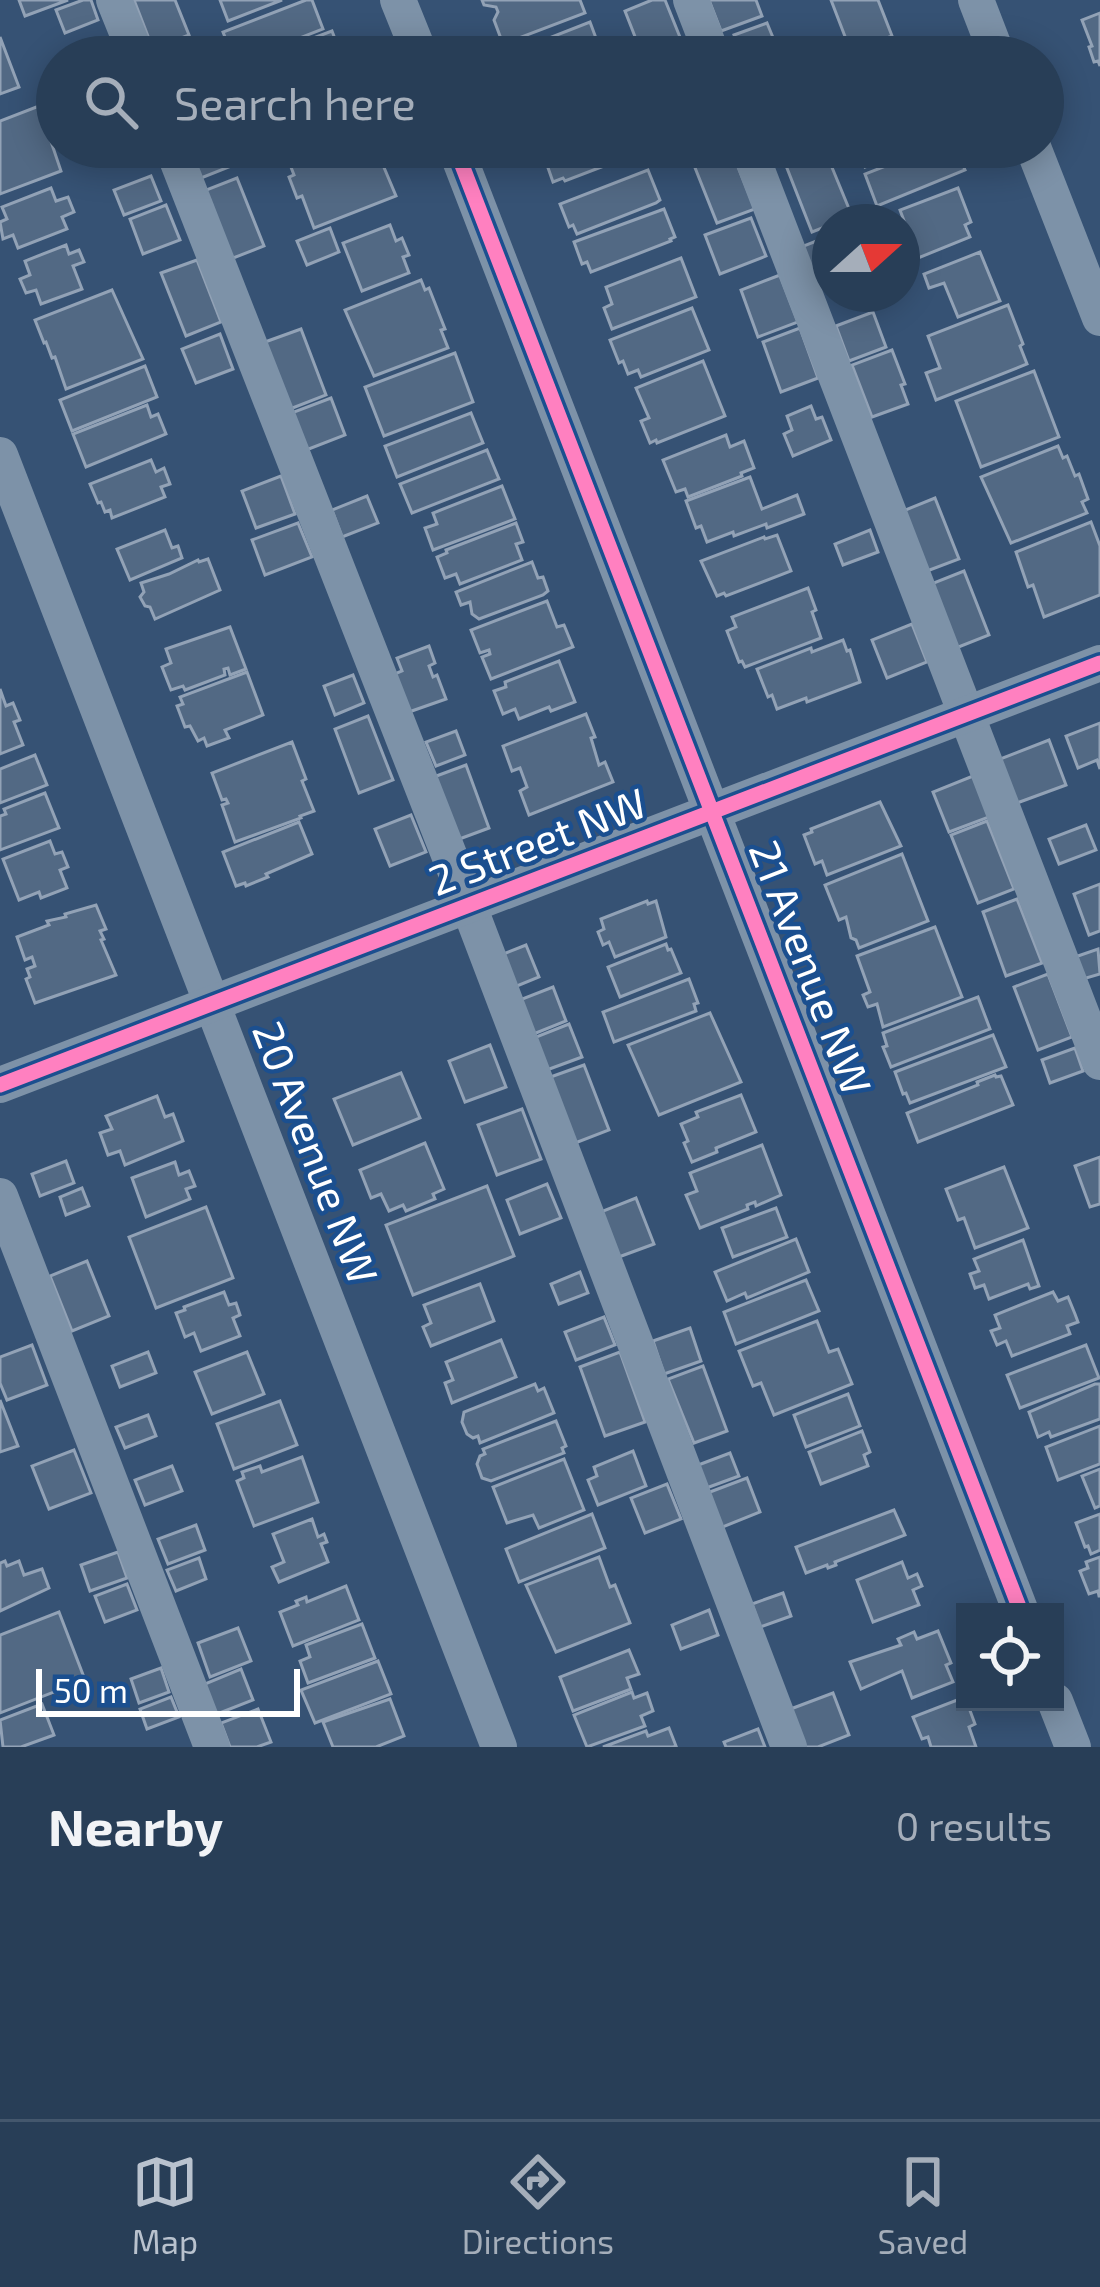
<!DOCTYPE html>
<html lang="en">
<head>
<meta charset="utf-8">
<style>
	:root { --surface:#283e57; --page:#344961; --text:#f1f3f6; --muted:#a5aeba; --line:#44576d; --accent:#b9c2ce }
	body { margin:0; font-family:"Exo 2",sans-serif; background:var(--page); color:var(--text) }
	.controls { position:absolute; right:36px; bottom:36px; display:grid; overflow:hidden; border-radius:0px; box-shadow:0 6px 30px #0003 }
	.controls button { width:108px; height:108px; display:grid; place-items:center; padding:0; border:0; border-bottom:3px solid var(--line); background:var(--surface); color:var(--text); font:60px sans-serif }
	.compass { position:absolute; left:812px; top:204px; width:108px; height:108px; border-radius:50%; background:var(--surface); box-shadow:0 6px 30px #0003; rotate:69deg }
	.scale { position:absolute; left:36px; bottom:30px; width:264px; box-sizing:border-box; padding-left:12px; border:6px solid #fff; border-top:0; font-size:33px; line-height:42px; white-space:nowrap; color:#fff; -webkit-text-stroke:9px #1b4f8f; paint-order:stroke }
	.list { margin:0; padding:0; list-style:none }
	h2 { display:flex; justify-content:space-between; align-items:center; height:156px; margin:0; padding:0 48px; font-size:51px }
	h2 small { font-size:39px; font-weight:400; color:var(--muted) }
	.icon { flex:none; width:66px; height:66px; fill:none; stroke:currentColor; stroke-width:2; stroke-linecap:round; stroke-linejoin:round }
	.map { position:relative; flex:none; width:1100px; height:1747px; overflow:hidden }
	.search { position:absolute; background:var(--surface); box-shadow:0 6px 30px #0003; left:36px; right:36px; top:36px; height:132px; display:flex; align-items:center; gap:30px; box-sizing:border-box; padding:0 42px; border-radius:66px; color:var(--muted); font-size:45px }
	.sheet { height:372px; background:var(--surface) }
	nav { display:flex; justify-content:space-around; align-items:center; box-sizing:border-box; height:168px; border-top:3px solid var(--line); background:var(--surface); font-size:33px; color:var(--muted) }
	nav a { display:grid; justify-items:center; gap:6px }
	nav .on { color:var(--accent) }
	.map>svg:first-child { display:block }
	.building { fill:#526984; stroke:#92a2b6; stroke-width:3 }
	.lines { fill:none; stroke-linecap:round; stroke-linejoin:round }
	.minor { stroke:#7d92a8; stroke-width:36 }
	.cycleway-casing { stroke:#1b4f8f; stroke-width:22 }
	.cycleway { stroke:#ff80c0; stroke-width:15 }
	.labels { text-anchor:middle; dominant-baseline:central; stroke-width:9; stroke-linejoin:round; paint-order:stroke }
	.street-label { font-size:42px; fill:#fff; stroke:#1b4f8f }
</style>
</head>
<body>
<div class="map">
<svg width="1100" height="1747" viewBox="0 0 1100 1747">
	<rect width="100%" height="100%" fill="#365274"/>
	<!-- building -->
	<g class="building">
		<polygon points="19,0 68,0 25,16"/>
		<polygon points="83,0 91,0 98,20 65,33 56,10"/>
		<polygon points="134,0 175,0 189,35 153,49"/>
		<polygon points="220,0 282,0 228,21"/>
		<polygon points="306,0 312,0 323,29 251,57 233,57 223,32"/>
		<polygon points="482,0 580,0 585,13 503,44 494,20 498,12 496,7 484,5"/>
		<polygon points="652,0 665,0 688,57 643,57 625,11"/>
		<polygon points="709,0 756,0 762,16 721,31"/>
		<polygon points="831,0 878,0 892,36 851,52"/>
		<polygon points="1100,13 1100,66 1098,61 1094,62 1089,47 1092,46 1082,20"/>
		<polygon points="590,22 603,57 509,57 508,54"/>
		<polygon points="767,23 781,57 743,57 734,35"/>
		<polygon points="332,31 342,57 263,57"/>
		<polygon points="0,37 19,87 0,94"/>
		<polygon points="39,106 61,171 0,194 0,121"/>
		<polygon points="183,147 233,147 239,163 196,180"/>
		<polygon points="314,147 372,147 376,159 380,158 396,196 314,228 302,196 297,198 289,177 294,175 287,157"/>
		<polygon points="551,147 623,147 624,148 614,151 617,161 565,181 563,178 553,182 546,162 556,158"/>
		<polygon points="711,147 730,147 755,209 717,223 690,155"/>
		<polygon points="857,147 916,147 865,167"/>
		<polygon points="934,147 955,147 965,170 877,206 865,174"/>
		<polygon points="824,148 852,216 830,222 830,225 812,232 785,163"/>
		<polygon points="648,170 660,200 656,203 577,234 573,225 569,227 560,204"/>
		<polygon points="151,176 161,201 124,215 114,190"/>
		<polygon points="237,178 264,246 228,260 201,192"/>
		<polygon points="51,188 56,201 68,197 74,212 62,217 67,229 18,248 13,235 3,239 0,222 7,219 2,207"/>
		<polygon points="958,188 971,222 965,225 970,237 918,258 900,210"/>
		<polygon points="166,205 180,240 143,254 130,219"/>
		<polygon points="664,209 675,237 670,239 671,241 591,272 587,262 582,264 574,242"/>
		<polygon points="751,218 766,256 720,274 705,235"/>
		<polygon points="390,225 396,241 402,238 409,255 403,257 409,273 362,291 343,243"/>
		<polygon points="330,228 339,252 307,265 297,241"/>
		<polygon points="824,238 830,254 830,271 813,278 801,247"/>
		<polygon points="66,245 69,254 79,250 84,262 73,266 82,289 41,304 36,290 26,293 20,279 30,275 25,261"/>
		<polygon points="980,252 1000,301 958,317 944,283 929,288 924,274"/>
		<polygon points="681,258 696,297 612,329 604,308 612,304 606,287"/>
		<polygon points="197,260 221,322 186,336 161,273"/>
		<polygon points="780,275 798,322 758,337 741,290"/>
		<polygon points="421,280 425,290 429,288 445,329 441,330 448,348 374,376 345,310"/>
		<polygon points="112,290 143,359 66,389 55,357 52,358 46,342 44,343 35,320"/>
		<polygon points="1008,305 1023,344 1020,346 1027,364 936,400 926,373 940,368 928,336"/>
		<polygon points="692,308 709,350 641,377 638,370 628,374 623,361 619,363 610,340"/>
		<polygon points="873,312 886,347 849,361 836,326"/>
		<polygon points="800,328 818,378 781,392 763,342"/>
		<polygon points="301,329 326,395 290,409 265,342"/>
		<polygon points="220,334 233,369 196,383 182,349"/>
		<polygon points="892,350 905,384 901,385 908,404 872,417 852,365"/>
		<polygon points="455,353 473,402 384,436 365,387"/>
		<polygon points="703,361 725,416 657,443 656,440 650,443 641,421 649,418 636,388"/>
		<polygon points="145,366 157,397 72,431 60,400"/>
		<polygon points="1034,371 1059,437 981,467 956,401"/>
		<polygon points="331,398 345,435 301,452 286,415"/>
		<polygon points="147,405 151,417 158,414 166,434 86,467 73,434"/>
		<polygon points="811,406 816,419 822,417 831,440 793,456 784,434 792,430 787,416"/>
		<polygon points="471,413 483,443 397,477 385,446"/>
		<polygon points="726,435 730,447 744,441 754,468 741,473 742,476 688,497 685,489 676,492 663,460"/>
		<polygon points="1058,446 1063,458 1067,456 1075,476 1079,474 1088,499 1082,502 1087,513 1011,543 981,477"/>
		<polygon points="487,450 499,479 412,513 400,484"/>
		<polygon points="151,460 156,472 164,468 170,484 161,487 165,497 112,518 110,510 105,512 101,502 98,503 90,484"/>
		<polygon points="281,476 295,514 256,528 242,491"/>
		<polygon points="750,477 762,509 797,495 804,514 767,528 766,524 734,536 733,532 707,542 701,526 696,528 686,501"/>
		<polygon points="502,486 515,519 433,550 425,528 437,524 433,513"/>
		<polygon points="367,496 378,523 342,537 332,510"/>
		<polygon points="935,498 959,559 927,571 903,511"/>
		<polygon points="1091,522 1100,546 1100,595 1044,617 1033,585 1028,587 1016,552"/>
		<polygon points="298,523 312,557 265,575 252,540"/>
		<polygon points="516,523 523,542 516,544 522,560 460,584 456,574 445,578 437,557 447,553 446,550"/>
		<polygon points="165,530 172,548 178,546 182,558 130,580 117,549"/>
		<polygon points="870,530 878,552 843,565 835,544"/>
		<polygon points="777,535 791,571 726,596 724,593 717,596 701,561 764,537 765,539"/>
		<polygon points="208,559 220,590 155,619 150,607 145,606 140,597 144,592 141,583 169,574 198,560 199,562"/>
		<polygon points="532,562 538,578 543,577 548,591 543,595 479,619 472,614 470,602 461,605 456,592"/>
		<polygon points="964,571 989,635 956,648 931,584"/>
		<polygon points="808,588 816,610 812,612 821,638 745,667 742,661 739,662 727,631 736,627 732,617"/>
		<polygon points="547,601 557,627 564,625 573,647 491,679 482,657 490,654 489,650 480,653 471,630"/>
		<polygon points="912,624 927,662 887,678 872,640"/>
		<polygon points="230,627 246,669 230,675 228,668 224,669 225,675 185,690 183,686 171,690 162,667 171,663 166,649"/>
		<polygon points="843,640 847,651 850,650 860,682 807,702 806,698 777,709 772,695 768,697 757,669 811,648 812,652"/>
		<polygon points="429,646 435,663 429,666 433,677 437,675 446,699 406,713 392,675 402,671 397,658"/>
		<polygon points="559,661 575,702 551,711 549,707 519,719 515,709 503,714 494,691 506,687 505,682"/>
		<polygon points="247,672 263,715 225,730 229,738 207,746 204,738 198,741 190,726 185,727 177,706 183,704 180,697"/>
		<polygon points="353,675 364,703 335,715 324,686"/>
		<polygon points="0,689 6,706 13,703 20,720 14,722 23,745 0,754"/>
		<polygon points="586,714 595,737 591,738 599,765 605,762 613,782 529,815 520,791 527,787 520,768 512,771 503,746"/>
		<polygon points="368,716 393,780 359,793 335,729"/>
		<polygon points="1100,723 1100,769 1097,760 1078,768 1066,736"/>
		<polygon points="456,731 465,755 436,766 426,742"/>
		<polygon points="1049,740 1066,785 1017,803 1000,759"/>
		<polygon points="292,742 306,779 302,781 314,811 300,816 301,818 235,842 222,805 228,803 226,799 222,800 212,773"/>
		<polygon points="35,755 47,785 0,803 0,769"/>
		<polygon points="466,765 489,828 454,841 431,778"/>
		<polygon points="973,776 989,817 949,832 933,792"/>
		<polygon points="45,793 59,828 0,850 0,816 6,814 4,809"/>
		<polygon points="880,802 901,846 827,875 822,861 815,864 804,835 812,832 811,829"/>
		<polygon points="411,815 426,852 390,866 375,829"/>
		<polygon points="987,821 1014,889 978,903 951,835"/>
		<polygon points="299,822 312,854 266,874 268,877 246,886 245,883 236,886 223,852"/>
		<polygon points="1086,825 1096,850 1059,864 1049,839"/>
		<polygon points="50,841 55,854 62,852 68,867 60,870 67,888 41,898 39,892 19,900 3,859"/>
		<polygon points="902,854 928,921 859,948 856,940 851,938 846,917 839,920 825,885"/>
		<polygon points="1100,884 1100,931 1089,935 1074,894"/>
		<polygon points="1017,899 1042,963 1006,976 983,912"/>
		<polygon points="647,901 648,904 656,901 666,937 615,957 609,942 603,945 598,932 604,929 601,919"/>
		<polygon points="96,905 106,929 100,931 104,939 101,940 116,975 35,1003 26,979 30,977 27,969 35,966 32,957 25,960 17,937 49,925 47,921 66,917 65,914"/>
		<polygon points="935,927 962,997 883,1027 877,1004 868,1007 863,995 870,992 857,956"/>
		<polygon points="666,944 668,950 671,949 681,973 620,997 608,967"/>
		<polygon points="526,945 539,977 512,988 498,956"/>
		<polygon points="1098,949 1100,974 1083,979 1075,957"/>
		<polygon points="1048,974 1072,1037 1038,1050 1014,987"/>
		<polygon points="689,979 698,1003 694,1004 696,1011 614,1042 603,1012"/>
		<polygon points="553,987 566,1021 531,1035 517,1001"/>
		<polygon points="978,997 990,1029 891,1067 883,1047 887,1046 883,1033"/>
		<polygon points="710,1013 741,1082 659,1115 628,1045"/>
		<polygon points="569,1024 582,1057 544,1071 531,1039"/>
		<polygon points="993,1035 1006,1067 910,1103 906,1093 903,1094 895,1072"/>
		<polygon points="490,1045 506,1087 465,1102 449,1061"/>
		<polygon points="1075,1048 1083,1071 1050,1083 1042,1060"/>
		<polygon points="584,1065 609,1130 570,1145 545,1079"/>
		<polygon points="401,1073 420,1118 353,1145 334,1099"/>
		<polygon points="995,1075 996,1077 1001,1076 1013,1105 918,1142 907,1113 978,1085 977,1082"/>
		<polygon points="741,1095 756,1132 716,1148 717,1152 692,1162 684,1143 688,1141 681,1124 698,1117 696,1112"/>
		<polygon points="157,1096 165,1117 173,1114 183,1141 125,1165 120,1151 108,1155 100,1133 112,1129 106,1116"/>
		<polygon points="522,1109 541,1159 497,1175 478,1125"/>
		<polygon points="425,1143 444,1189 433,1194 435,1199 406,1211 403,1205 389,1211 381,1194 371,1198 360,1170"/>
		<polygon points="762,1145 781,1195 756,1206 755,1202 747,1205 748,1209 700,1228 686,1195 697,1191 690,1173"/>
		<polygon points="1100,1157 1100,1204 1090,1207 1075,1166"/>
		<polygon points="66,1161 74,1183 40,1196 32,1174"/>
		<polygon points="175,1162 179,1175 189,1171 195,1186 186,1189 190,1199 146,1217 132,1178"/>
		<polygon points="1004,1167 1028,1228 975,1248 964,1218 958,1220 946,1189"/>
		<polygon points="547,1184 561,1218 520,1234 507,1200"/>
		<polygon points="487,1186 514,1256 413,1295 386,1225"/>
		<polygon points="82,1188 89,1206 66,1215 60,1197"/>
		<polygon points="636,1198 654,1244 616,1258 598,1213"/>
		<polygon points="206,1207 233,1278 156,1308 129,1237"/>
		<polygon points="776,1208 787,1237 733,1257 722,1228"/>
		<polygon points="796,1239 809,1272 747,1298 745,1293 727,1301 715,1272"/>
		<polygon points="1023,1240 1039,1286 1030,1289 1028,1284 989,1299 984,1285 975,1288 970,1274 979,1271 974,1259"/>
		<polygon points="87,1261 109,1316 72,1331 50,1276"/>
		<polygon points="580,1272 588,1293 559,1304 551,1284"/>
		<polygon points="806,1280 819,1311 736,1344 724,1312"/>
		<polygon points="480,1284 494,1321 431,1346 423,1327 431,1323 424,1305"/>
		<polygon points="224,1292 229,1305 236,1303 240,1315 233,1318 240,1336 201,1351 194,1333 185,1337 176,1313 185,1310 184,1307"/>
		<polygon points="1053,1292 1058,1301 1068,1297 1075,1314 1078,1322 1067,1326 1070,1334 1012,1356 1006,1341 997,1345 991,1331 1000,1328 995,1315"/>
		<polygon points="604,1317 615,1345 576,1360 565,1332"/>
		<polygon points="817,1321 829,1352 838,1349 852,1384 774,1415 761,1383 753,1386 739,1351"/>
		<polygon points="690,1328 701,1361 664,1374 653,1341"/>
		<polygon points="501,1340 516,1377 452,1403 445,1383 453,1380 446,1362"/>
		<polygon points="32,1345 47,1385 7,1400 0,1383 0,1357"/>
		<polygon points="1086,1345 1099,1378 1020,1408 1007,1375"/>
		<polygon points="148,1352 156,1373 120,1387 112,1366"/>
		<polygon points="247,1352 264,1394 212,1414 195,1372"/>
		<polygon points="620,1352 645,1422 605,1436 580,1367"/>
		<polygon points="703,1366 727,1431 694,1443 668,1379"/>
		<polygon points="535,1384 538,1391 544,1388 554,1413 480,1443 478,1436 473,1438 467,1434 462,1422 464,1412"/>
		<polygon points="1095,1384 1100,1384 1100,1419 1051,1437 1049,1432 1038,1437 1029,1412"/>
		<polygon points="848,1394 860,1426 806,1447 794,1415"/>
		<polygon points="0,1400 18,1446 0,1452"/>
		<polygon points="280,1401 297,1445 234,1469 217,1424"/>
		<polygon points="148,1415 156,1436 125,1448 116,1427"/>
		<polygon points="556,1421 566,1446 562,1448 564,1453 491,1481 482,1478 477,1464 480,1456 485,1454 483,1449"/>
		<polygon points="1100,1426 1100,1464 1058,1480 1046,1447"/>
		<polygon points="862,1431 870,1452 864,1455 868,1466 821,1484 809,1452"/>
		<polygon points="74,1450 91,1493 49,1509 32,1466"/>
		<polygon points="633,1451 646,1486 598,1505 588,1480 597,1476 594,1467"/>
		<polygon points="730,1453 739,1476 701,1490 693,1467"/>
		<polygon points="302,1457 318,1502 254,1526 237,1481 244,1478 242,1472 260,1466 262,1472"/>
		<polygon points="564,1459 584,1510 539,1528 533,1515 507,1523 493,1487"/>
		<polygon points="172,1466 182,1491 145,1505 135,1480"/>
		<polygon points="1100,1469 1100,1506 1095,1508 1082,1476"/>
		<polygon points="747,1478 760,1512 715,1530 702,1495"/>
		<polygon points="667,1484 681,1519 645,1533 631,1498"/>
		<polygon points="894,1510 905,1535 835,1562 836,1565 828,1568 827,1565 806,1573 796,1547"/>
		<polygon points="592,1514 605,1548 519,1582 506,1549"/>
		<polygon points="1100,1514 1100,1550 1091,1554 1088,1546 1085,1547 1076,1523"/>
		<polygon points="312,1519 318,1537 324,1534 327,1542 321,1544 328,1562 279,1582 272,1567 284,1562 273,1534"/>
		<polygon points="196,1525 205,1550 168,1564 158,1539"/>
		<polygon points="118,1552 127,1578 90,1591 81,1565"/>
		<polygon points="599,1557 610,1587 615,1585 630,1623 556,1652 526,1585"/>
		<polygon points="1100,1557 1100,1596 1099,1596 1098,1591 1089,1594 1080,1571 1088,1568 1086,1562"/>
		<polygon points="199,1558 206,1579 176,1591 167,1570"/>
		<polygon points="5,1561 7,1566 19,1561 24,1575 42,1569 49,1588 0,1611 0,1563"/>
		<polygon points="902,1562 908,1578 917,1574 922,1586 913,1590 919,1605 873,1622 857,1580"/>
		<polygon points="127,1584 137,1610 105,1622 95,1596"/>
		<polygon points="346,1586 359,1620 293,1646 280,1612 298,1605 296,1601 306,1597 307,1602"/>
		<polygon points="783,1593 791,1616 760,1627 752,1604"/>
		<polygon points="709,1610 718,1635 681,1649 672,1625"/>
		<polygon points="59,1612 85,1680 0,1713 0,1635"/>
		<polygon points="362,1624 375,1658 308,1683 300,1661 310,1657 306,1645"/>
		<polygon points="238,1628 251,1661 210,1677 198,1643"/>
		<polygon points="938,1631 951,1663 946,1665 953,1682 912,1698 902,1671 861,1689 850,1662 901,1645 898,1639 914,1632 917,1639"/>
		<polygon points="629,1650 639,1674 627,1678 631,1689 573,1711 560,1677"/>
		<polygon points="378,1661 391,1694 315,1723 301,1690"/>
		<polygon points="161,1668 169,1692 139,1703 131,1679"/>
		<polygon points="241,1669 253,1700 212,1716 200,1686"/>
		<polygon points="632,1692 634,1698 647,1693 653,1711 641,1716 645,1726 587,1747 574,1715"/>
		<polygon points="833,1693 849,1735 818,1747 801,1747 788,1710"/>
		<polygon points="171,1697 179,1717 147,1729 140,1709"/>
		<polygon points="965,1697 975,1724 969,1727 976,1747 931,1747 928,1737 922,1739 913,1717"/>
		<polygon points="390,1699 404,1736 376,1747 333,1747 323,1722"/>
		<polygon points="42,1704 54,1735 21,1747 3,1747 0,1720"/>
		<polygon points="258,1709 271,1742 257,1747 230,1747 221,1723"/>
		<polygon points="669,1728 676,1746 673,1747 603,1747 646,1731 648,1736"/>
		<polygon points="758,1729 765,1747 726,1747 724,1742"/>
	</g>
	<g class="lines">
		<!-- minor -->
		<g class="minor">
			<polyline points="114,0 137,57"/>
			<polyline points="398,0 421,57"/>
			<polyline points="691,0 713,57"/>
			<polyline points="976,0 998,57"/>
			<polyline points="172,147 457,875 789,1747"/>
			<polyline points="455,147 1021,1612"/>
			<polyline points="748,147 1100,1062"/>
			<polyline points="1033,147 1100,318"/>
			<polyline points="0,455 499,1747"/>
			<polyline points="0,1085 1100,663"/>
			<polyline points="0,1196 212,1747"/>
			<polyline points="1055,1701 1073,1747"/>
		</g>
		<defs>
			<g id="cycleway">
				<polyline points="455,147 1021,1612"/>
				<polyline points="0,1085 1100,663"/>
			</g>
		</defs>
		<!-- cycleway casing -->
		<use href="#cycleway" class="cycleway-casing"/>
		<!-- cycleway -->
		<use href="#cycleway" class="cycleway"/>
	</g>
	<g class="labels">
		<!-- street labels -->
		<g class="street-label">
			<text transform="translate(537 840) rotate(-21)">2 Street NW</text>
			<text transform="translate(812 967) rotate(69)">21 Avenue NW</text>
			<text transform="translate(317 1152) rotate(69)">20 Avenue NW</text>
		</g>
	</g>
</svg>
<div class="controls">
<button><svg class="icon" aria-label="locate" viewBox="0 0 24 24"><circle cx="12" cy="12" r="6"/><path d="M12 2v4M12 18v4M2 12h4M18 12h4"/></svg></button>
</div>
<svg class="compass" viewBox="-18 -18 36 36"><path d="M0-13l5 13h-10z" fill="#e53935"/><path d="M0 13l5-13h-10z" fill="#a5aeba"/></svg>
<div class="scale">50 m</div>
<div class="search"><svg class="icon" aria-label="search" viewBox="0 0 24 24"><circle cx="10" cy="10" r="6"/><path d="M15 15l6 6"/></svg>Search here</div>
</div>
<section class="sheet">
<h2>Nearby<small>0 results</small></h2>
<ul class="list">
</ul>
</section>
<nav>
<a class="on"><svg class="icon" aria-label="map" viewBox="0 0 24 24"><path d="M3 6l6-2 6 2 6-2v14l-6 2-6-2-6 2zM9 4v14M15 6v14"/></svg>Map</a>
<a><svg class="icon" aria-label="directions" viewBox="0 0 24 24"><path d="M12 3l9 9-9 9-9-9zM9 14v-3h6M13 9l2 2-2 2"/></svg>Directions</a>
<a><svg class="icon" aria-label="saved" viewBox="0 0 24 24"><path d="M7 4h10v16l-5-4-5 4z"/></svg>Saved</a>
</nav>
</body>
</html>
